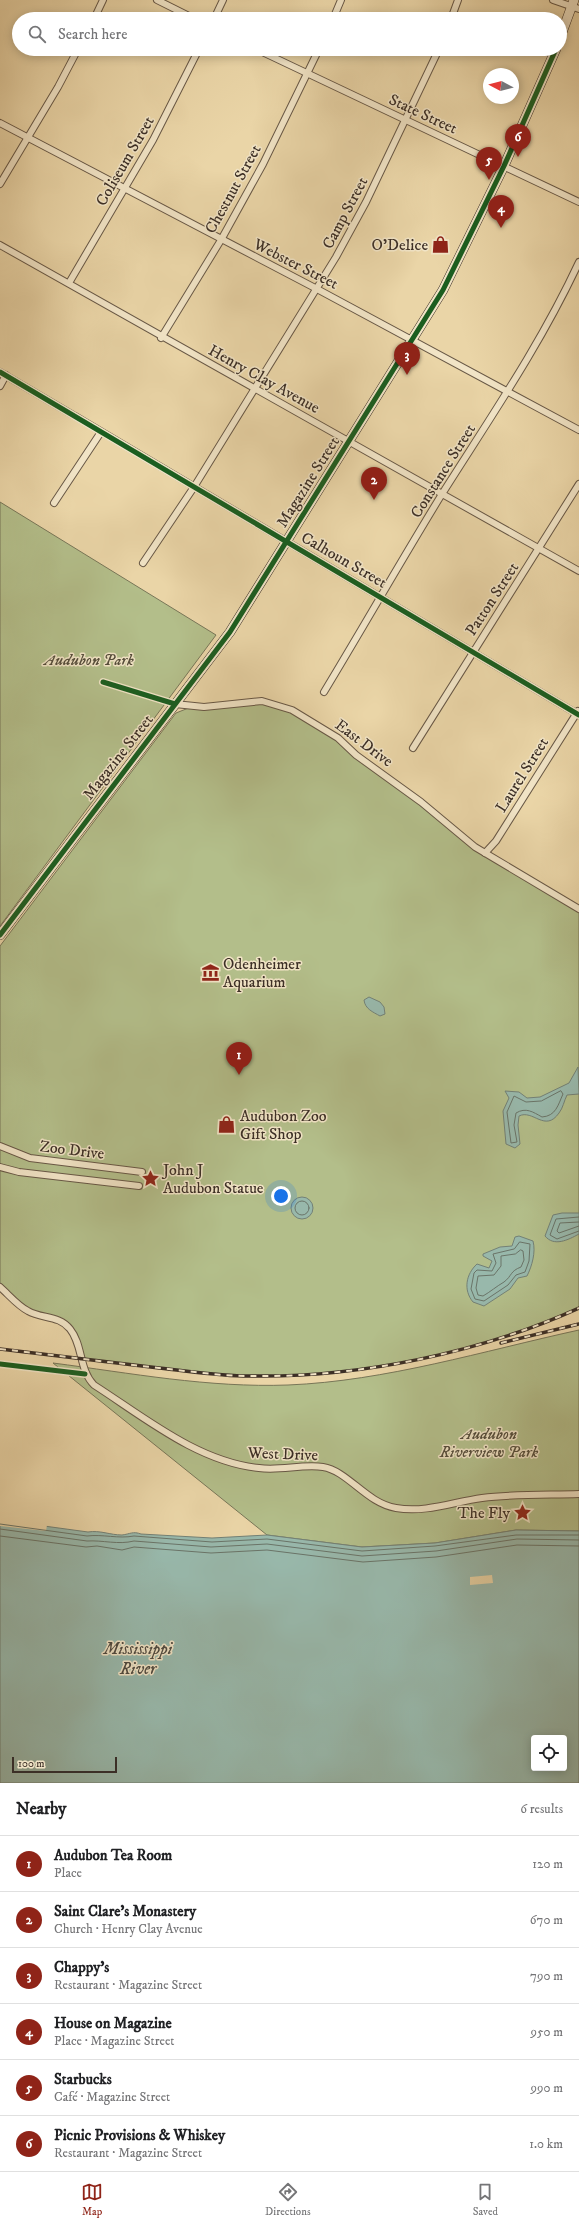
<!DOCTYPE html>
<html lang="en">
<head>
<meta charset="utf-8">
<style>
	:root { --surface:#fff; --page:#f2f2f2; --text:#202124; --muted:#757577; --line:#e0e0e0; --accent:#8f2418 }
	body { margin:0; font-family:"IM FELL DW Pica",serif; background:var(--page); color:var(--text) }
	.controls { position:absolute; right:12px; bottom:12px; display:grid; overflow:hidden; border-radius:4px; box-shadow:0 2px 10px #0003 }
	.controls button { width:36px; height:36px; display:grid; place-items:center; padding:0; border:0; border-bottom:1px solid var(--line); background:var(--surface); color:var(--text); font:20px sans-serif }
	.compass { position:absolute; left:483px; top:68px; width:36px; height:36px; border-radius:50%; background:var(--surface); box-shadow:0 2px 10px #0003; rotate:277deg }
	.scale { position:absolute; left:12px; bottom:10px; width:105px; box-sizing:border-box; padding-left:4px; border:2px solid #3c2f26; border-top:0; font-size:11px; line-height:14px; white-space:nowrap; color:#3c2f26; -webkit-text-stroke:3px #f1e4c6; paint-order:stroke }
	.you { position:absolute; left:281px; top:1196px; width:14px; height:14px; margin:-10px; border:3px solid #fff; border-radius:50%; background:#1a73e8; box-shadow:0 0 0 6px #1a73e833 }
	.badge { display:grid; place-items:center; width:26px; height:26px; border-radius:50%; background:var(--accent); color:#fff; font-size:13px; font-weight:700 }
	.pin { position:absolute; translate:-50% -33px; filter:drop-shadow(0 1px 2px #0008) }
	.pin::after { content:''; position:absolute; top:21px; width:14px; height:12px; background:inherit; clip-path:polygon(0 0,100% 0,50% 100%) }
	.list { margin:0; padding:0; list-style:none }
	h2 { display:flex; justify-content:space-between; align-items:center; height:52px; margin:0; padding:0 16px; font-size:17px }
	h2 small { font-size:13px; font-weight:400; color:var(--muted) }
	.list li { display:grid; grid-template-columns:26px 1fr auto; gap:12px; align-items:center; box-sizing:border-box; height:56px; padding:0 16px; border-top:1px solid var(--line) }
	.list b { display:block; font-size:15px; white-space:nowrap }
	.list p { margin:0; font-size:13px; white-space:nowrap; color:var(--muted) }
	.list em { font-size:13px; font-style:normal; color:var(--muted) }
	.icon { flex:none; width:22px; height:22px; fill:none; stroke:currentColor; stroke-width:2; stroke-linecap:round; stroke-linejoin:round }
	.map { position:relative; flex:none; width:579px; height:1783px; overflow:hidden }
	.search { position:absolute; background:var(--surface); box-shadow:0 2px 10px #0003; left:12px; right:12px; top:12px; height:44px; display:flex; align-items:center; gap:10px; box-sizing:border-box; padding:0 14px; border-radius:22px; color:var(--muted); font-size:15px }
	.sheet { height:388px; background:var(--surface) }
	nav { display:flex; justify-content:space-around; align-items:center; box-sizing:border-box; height:56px; border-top:1px solid var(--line); background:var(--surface); font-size:11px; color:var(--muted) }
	nav a { display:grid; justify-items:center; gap:2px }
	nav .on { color:var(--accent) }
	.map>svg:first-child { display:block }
	.green { fill:#b3be8a; stroke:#787658 }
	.water { fill:#98b8ab; stroke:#738176; fill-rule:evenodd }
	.pier { fill:#ead5a7 }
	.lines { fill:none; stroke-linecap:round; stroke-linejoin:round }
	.shore { stroke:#6a7468; stroke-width:1 }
	.street-casing { stroke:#685846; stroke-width:8 }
	.secondary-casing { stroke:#3c2f26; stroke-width:10 }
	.street { stroke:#f1e4c6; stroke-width:6 }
	.secondary { stroke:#f1e4c6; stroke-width:9 }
	.rail-casing { stroke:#3c2f26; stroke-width:3.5 }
	.rail { stroke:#f1e4c6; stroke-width:2; stroke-dasharray:6; stroke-linecap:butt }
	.cycleway-casing { stroke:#f1e4c6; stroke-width:8 }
	.cycleway { stroke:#1b5e20; stroke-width:5 }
	.labels { text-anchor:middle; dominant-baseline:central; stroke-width:3; stroke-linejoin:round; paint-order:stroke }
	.street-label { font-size:16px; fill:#3c2f26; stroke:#f1e4c6 }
	.poi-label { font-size:16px; fill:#3c2f26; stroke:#f1e4c6; text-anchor:start }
	.park-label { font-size:16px; font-style:italic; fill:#544c3a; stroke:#f1e4c6 }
	.water-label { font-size:17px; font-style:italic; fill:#4e4a41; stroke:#f1e4c6 }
</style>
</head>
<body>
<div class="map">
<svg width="579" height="1783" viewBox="0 0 579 1783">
	<rect width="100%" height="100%" fill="#ead5a7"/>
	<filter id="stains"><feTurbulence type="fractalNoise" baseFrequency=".005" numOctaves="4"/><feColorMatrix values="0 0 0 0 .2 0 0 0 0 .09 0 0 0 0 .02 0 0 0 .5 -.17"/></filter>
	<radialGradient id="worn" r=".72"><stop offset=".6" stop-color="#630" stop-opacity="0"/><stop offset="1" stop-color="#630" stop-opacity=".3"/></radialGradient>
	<!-- green -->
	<g class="green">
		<polygon points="0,502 216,635 0,926"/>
		<path d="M235 703 278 704 312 721 485 853 579 909V1308C487 1350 365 1377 264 1376 203 1376 143 1366 83 1359L74 1335 64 1322 27 1311 0 1289V946L176 713 191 707Z"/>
		<path d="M579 1330V1531L516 1530 435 1543 362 1547 267 1535 53 1363C130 1373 209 1388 288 1385 386 1381 483 1351 579 1330Z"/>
	</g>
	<!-- water -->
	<g class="water">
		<path d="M369 997 380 1002 384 1007 385 1014 380 1016C373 1012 365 1009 364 1000Z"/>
		<path d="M578 1067 579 1094 567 1095C564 1101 563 1108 559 1113 545 1133 533 1109 519 1116L518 1125 520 1144 515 1148 506 1144 503 1111 509 1098 505 1091 519 1092 527 1098 540 1097 569 1083Z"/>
		<circle cx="302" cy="1208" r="11"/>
		<path d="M562 1213H579V1234C568 1240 554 1247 545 1236L553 1215Z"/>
		<path d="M519 1236 533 1241C536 1252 532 1266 527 1276L518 1278 510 1289 484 1306 473 1302C463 1290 466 1274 477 1264L489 1268 492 1261 483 1256V1254L500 1247 512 1246 515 1237Z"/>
		<path d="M0 1520 88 1532C100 1530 110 1535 122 1535 130 1534 133 1531 141 1534L212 1538 267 1535 362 1547 435 1543 516 1530 579 1531V1783H0ZM534 1738H564V1768H534Z"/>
	</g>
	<!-- pier -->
	<g class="pier">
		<polygon points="0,1518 47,1525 46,1531 0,1526"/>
		<polygon points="492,1575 493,1583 470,1585 470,1577"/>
	</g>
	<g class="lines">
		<!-- shore -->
		<g class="shore">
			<path d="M561 1091 563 1094C558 1105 556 1116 542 1117 533 1112 526 1107 516 1113L514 1125 517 1142 511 1143 507 1112 514 1096 526 1102 541 1101Z"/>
			<circle cx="302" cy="1208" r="7"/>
			<polyline points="579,1217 556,1219 550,1235 557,1239 579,1231"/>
			<polyline points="579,1222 560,1223 557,1231 559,1233 579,1226"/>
			<polygon points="520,1242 530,1244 529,1261 525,1272 516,1275 508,1285 484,1301 475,1299 471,1289 474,1273 477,1270 492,1271 496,1263 493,1254 514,1249"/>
			<path d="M521 1250 523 1251 524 1260 521 1267C510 1271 512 1276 504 1282 497 1286 490 1292 483 1296L478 1295 476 1288 478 1276 494 1275 501 1266V1256L515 1254Z"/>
			<path d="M0 1524 87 1536C103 1534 118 1539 134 1536L212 1542 267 1539 362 1551 435 1546 516 1535H579"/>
			<path d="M0 1529 87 1541C103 1540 118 1545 134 1541L211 1547 267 1544 362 1556 436 1551 517 1539 579 1540"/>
			<polyline points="0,1536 86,1547 97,1546 122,1550 134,1547 211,1553 267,1550 363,1562 436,1557 517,1545 579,1546"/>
		</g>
		<defs>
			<g id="street">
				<polyline points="157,0 195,19"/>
				<polyline points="553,0 579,9"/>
				<polyline points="94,19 103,0"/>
				<polyline points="214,19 223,0"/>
				<polyline points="333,19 341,0"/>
				<polyline points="451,19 458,0"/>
				<polyline points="256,49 579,202"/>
				<polyline points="0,123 317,289 579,430"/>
				<polyline points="0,184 58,87 78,49"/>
				<polyline points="0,245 579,571"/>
				<polyline points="69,283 153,140 199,49"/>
				<polyline points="161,338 221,240 263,164 319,49"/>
				<polyline points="0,372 73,415"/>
				<polyline points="0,386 6,375"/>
				<polyline points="75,416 579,715"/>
				<polyline points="54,503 101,432"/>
				<polyline points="143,563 194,487 336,257 366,202 439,49"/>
				<path d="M324 692C364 626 402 559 442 494 490 418 541 344 579 262"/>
				<polyline points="175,704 204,707 262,701 292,710 338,738 356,755 421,802 475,847 579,909"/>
				<polyline points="413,748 579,484"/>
				<polyline points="485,853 496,841 578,711"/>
				<polyline points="0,1146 30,1158 142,1172"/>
				<polyline points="0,1167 19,1172 139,1186"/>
				<path d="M0 1287C9 1295 18 1306 28 1311 42 1319 59 1315 70 1329 83 1345 79 1370 94 1385 144 1417 198 1462 259 1468 280 1471 302 1464 323 1467 348 1471 366 1503 396 1508 426 1513 453 1502 482 1498 514 1494 547 1495 579 1494"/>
			</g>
			<g id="secondary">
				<polyline points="560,38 574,0"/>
				<polyline points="0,935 230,632 443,290 504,166 556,49"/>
			</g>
		</defs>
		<!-- street casing -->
		<use href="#street" class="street-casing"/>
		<!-- secondary casing -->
		<use href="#secondary" class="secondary-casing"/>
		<!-- street -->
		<use href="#street" class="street"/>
		<!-- secondary -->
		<use href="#secondary" class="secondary"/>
		<defs>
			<g id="rail">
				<polyline points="501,1343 579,1324"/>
				<path d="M0 1349C53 1355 106 1362 159 1368 189 1371 219 1376 249 1376 358 1378 480 1353 579 1308"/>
			</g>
		</defs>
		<!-- rail casing -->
		<use href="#rail" class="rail-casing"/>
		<!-- rail -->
		<use href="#rail" class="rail"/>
		<defs>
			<g id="cycleway">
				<polyline points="0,372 579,715"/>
				<polyline points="103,682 175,704"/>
				<polyline points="0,935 230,632 443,290 504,166 556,49"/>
				<polyline points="0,1364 85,1374"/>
			</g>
		</defs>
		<!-- cycleway casing -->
		<use href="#cycleway" class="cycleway-casing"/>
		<!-- cycleway -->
		<use href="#cycleway" class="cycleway"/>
	</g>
	<!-- icons -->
	<defs>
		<symbol id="shop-bare" viewBox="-9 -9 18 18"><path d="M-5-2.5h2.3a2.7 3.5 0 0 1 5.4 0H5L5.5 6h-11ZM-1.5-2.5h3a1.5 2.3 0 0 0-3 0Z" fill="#8f2418" stroke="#f1e4c6" stroke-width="2.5" paint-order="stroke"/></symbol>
		<symbol id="museum-bare" viewBox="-9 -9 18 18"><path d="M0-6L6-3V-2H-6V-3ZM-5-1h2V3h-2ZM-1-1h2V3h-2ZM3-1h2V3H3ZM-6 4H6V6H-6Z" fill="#8f2418" stroke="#f1e4c6" stroke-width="2.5" paint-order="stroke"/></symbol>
		<symbol id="sight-bare" viewBox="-9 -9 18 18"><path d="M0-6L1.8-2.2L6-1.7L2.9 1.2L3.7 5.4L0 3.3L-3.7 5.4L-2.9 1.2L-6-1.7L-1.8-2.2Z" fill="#8f2418" stroke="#f1e4c6" stroke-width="2.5" paint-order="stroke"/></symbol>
	</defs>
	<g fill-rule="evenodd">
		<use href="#shop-bare" x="428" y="232" width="25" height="25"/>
		<use href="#museum-bare" x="198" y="960" width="25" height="25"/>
		<use href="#shop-bare" x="214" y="1112" width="25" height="25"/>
		<use href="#sight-bare" x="138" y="1166" width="25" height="25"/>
		<use href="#sight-bare" x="510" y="1500" width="25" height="25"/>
	</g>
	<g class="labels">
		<!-- street labels -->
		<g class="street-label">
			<text transform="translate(423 114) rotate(25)">State Street</text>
			<text transform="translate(125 161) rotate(-60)">Coliseum Street</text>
			<text transform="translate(233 189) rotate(-61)">Chestnut Street</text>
			<text transform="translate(345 213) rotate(-62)">Camp Street</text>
			<text transform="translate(296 264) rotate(27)">Webster Street</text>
			<text transform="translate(264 379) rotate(29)">Henry Clay Avenue</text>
			<text transform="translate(443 471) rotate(-58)">Constance Street</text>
			<text transform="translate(308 482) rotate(-58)">Magazine Street</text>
			<text transform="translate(344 560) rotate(30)">Calhoun Street</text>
			<text transform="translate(492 599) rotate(-57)">Patton Street</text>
			<text transform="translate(364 743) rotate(37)">East Drive</text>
			<text transform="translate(118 757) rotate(-52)">Magazine Street</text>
			<text transform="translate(522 775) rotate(-58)">Laurel Street</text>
			<text transform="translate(72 1150) rotate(7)">Zoo Drive</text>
			<text transform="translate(283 1454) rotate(2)">West Drive</text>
		</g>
		<!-- poi labels -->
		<g class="poi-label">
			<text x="428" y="245" text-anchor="end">O'Delice</text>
			<text x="223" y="964">Odenheimer<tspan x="223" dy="18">Aquarium</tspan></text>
			<text x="240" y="1116">Audubon Zoo<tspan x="240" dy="18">Gift Shop</tspan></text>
			<text x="163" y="1170">John J<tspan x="163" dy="18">Audubon Statue</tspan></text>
			<text x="510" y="1513" text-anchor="end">The Fly</text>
		</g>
		<!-- park labels -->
		<g class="park-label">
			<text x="89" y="660">Audubon Park</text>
			<text x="489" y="1434">Audubon<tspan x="489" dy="18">Riverview Park</tspan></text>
		</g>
		<!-- water labels -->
		<g class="water-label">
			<text x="138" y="1649">Mississippi<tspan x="138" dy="20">River</tspan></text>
		</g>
	</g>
	<rect width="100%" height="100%" filter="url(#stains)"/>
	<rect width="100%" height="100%" fill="url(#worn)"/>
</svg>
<div class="controls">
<button><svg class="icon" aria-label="locate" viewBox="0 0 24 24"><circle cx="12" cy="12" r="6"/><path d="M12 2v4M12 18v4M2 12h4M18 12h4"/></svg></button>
</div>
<svg class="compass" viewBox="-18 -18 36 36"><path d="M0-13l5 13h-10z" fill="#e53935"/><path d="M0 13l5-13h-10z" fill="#757577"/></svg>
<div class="scale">100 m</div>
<div class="you"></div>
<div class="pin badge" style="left:239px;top:1075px">1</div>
<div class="pin badge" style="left:374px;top:500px">2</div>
<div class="pin badge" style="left:407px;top:375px">3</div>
<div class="pin badge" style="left:501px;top:228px">4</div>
<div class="pin badge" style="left:489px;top:180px">5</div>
<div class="pin badge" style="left:518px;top:157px">6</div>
<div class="search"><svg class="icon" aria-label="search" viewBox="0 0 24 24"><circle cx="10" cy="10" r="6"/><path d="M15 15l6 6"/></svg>Search here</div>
</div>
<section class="sheet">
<h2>Nearby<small>6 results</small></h2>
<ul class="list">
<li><span class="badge">1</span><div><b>Audubon Tea Room</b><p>Place</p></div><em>120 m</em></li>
<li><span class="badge">2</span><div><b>Saint Clare's Monastery</b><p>Church · Henry Clay Avenue</p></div><em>670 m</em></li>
<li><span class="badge">3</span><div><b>Chappy's</b><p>Restaurant · Magazine Street</p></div><em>790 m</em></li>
<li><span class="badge">4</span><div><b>House on Magazine</b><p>Place · Magazine Street</p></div><em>950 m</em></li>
<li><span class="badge">5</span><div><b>Starbucks</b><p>Café · Magazine Street</p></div><em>990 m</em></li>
<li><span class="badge">6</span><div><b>Picnic Provisions &amp; Whiskey</b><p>Restaurant · Magazine Street</p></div><em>1.0 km</em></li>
</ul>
</section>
<nav>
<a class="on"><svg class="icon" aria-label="map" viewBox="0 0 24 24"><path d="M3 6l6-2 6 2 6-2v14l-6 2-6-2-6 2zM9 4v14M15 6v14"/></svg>Map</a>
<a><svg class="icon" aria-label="directions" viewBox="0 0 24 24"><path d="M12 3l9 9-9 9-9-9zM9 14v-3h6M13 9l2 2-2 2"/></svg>Directions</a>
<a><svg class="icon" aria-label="saved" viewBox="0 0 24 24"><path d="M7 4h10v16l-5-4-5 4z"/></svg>Saved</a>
</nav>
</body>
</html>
